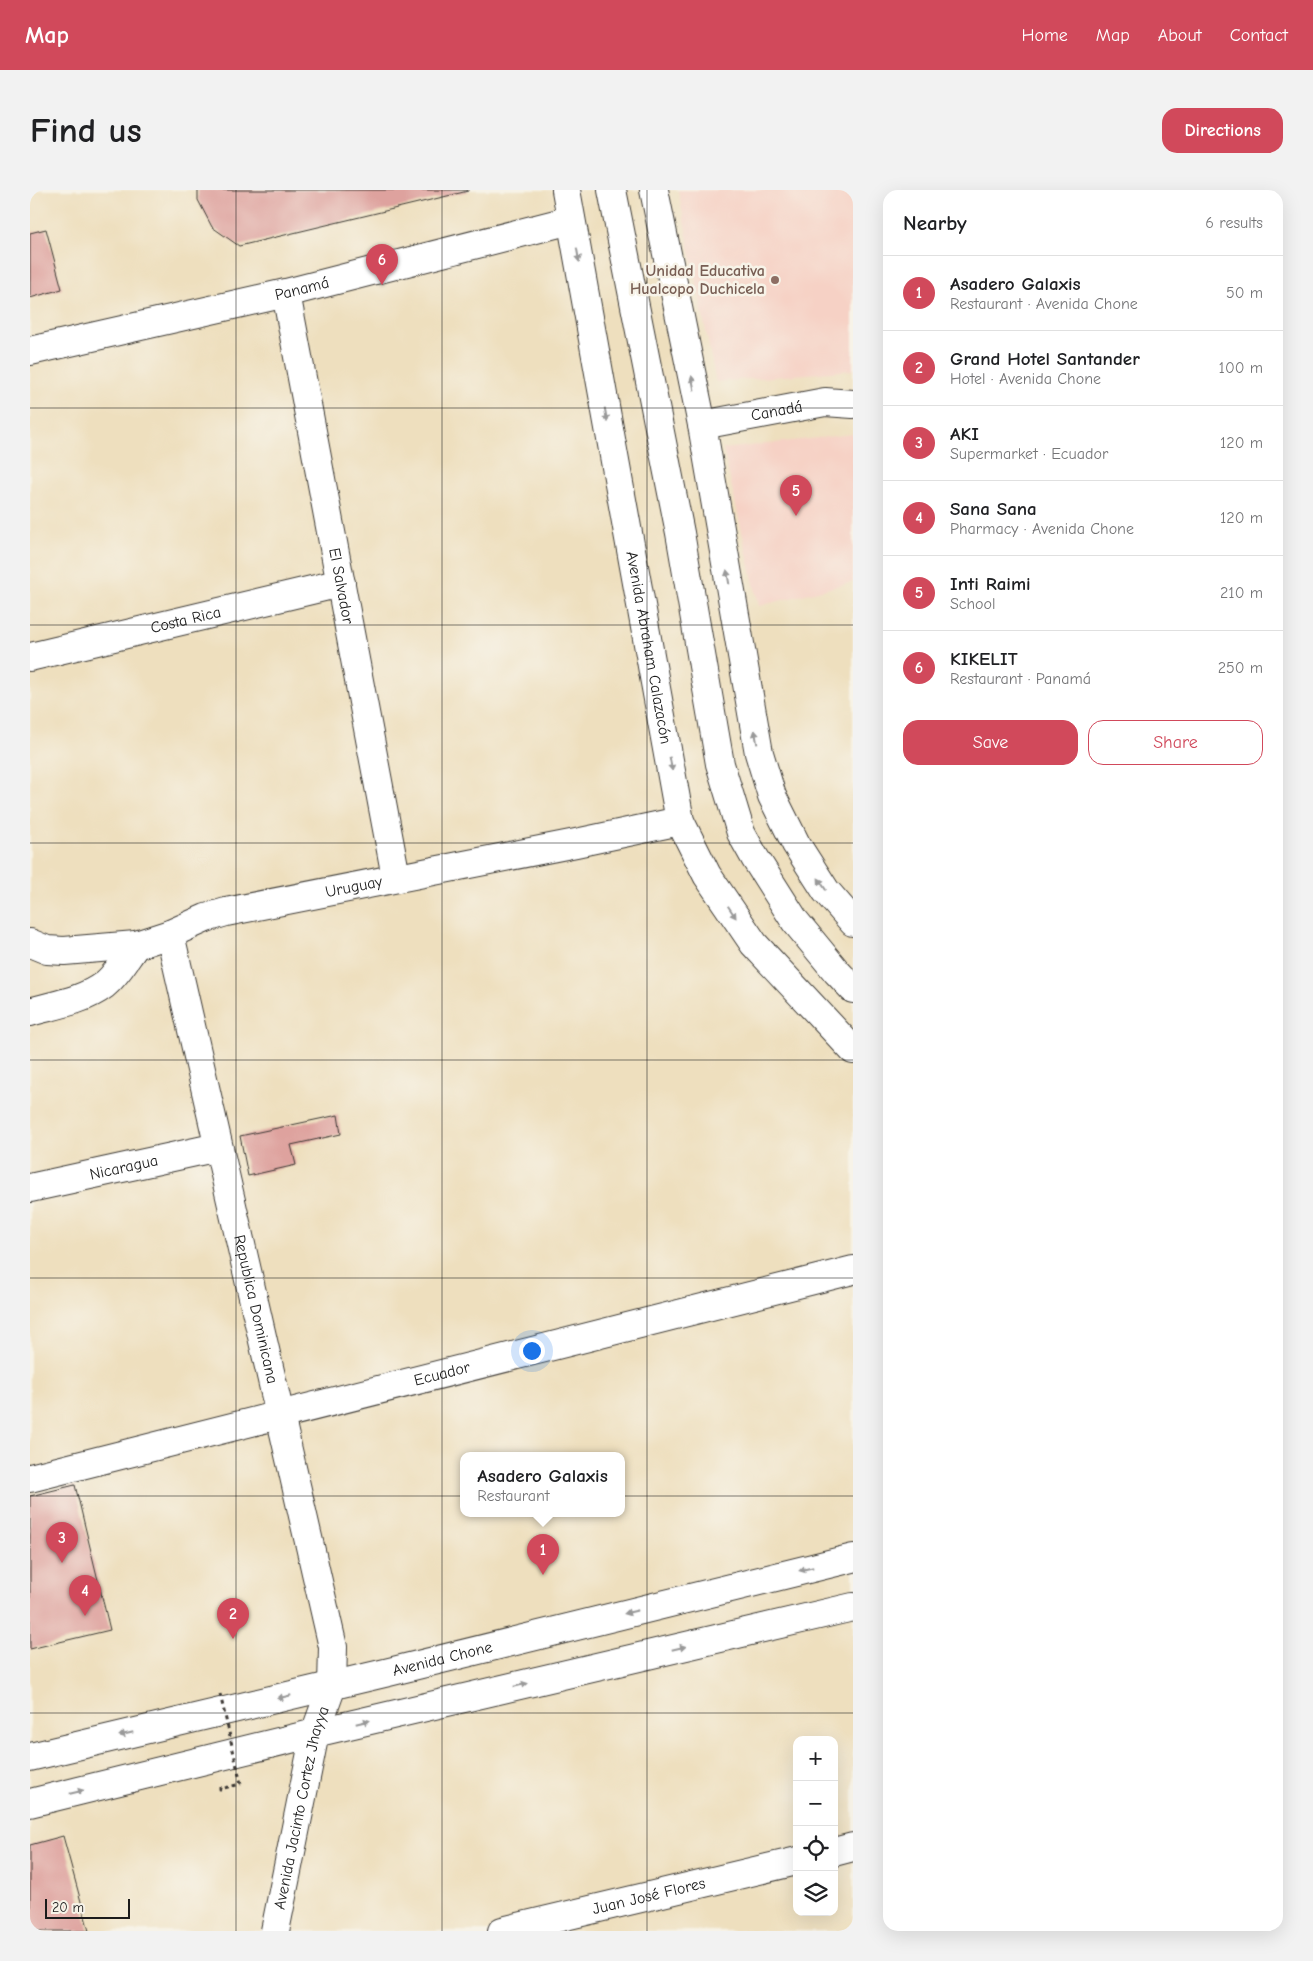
<!DOCTYPE html>
<html lang="en">
<head>
<meta charset="utf-8">
<style>
	:root { --surface:#fff; --page:#f2f2f2; --text:#202124; --muted:#757577; --line:#e0e0e0; --accent:#d1495b }
	body { margin:0; font-family:"Comic Neue",sans-serif; background:var(--page); color:var(--text) }
	.controls { position:absolute; right:15px; bottom:15px; display:grid; overflow:hidden; border-radius:10px; box-shadow:0 5px 20px #0002 }
	.controls button { width:45px; height:45px; display:grid; place-items:center; padding:0; border:0; border-bottom:1px solid var(--line); background:var(--surface); color:var(--text); font:25px sans-serif }
	.scale { position:absolute; left:15px; bottom:12px; width:85px; box-sizing:border-box; padding-left:5px; border:2px solid #1c1c1c; border-top:0; font-size:14px; line-height:18px; white-space:nowrap; color:#1c1c1c; -webkit-text-stroke:4px #f7f3e8; paint-order:stroke }
	.you { position:absolute; left:501px; top:1160px; width:18px; height:18px; margin:-12px; border:4px solid #fff; border-radius:50%; background:#1a73e8; box-shadow:0 0 0 8px #1a73e833 }
	.badge { display:grid; place-items:center; width:32px; height:32px; border-radius:50%; background:var(--accent); color:#fff; font-size:16px; font-weight:700 }
	.pin { position:absolute; translate:-50% -41px; filter:drop-shadow(0 1px 2px #0008) }
	.pin::after { content:''; position:absolute; top:26px; width:18px; height:15px; background:inherit; clip-path:polygon(0 0,100% 0,50% 100%) }
	.popup { position:absolute; left:430px; top:1262px; width:165px; height:65px; box-sizing:border-box; display:grid; place-content:center; border-radius:10px; background:var(--surface); filter:drop-shadow(0 1px 4px #0005); font-size:16px; white-space:nowrap; color:var(--muted) }
	.popup b { font-size:19px; color:var(--text) }
	.popup::after { content:''; position:absolute; left:50%; top:100%; margin-left:-10px; border:10px solid transparent; border-top-color:var(--surface) }
	.list { margin:0; padding:0; list-style:none }
	h2 { display:flex; justify-content:space-between; align-items:center; height:65px; margin:0; padding:0 20px; font-size:21px }
	h2 small { font-size:16px; font-weight:400; color:var(--muted) }
	.list li { display:grid; grid-template-columns:32px 1fr auto; gap:15px; align-items:center; box-sizing:border-box; height:75px; padding:0 20px; border-top:1px solid var(--line) }
	.list b { display:block; font-size:19px; white-space:nowrap }
	.list p { margin:0; font-size:16px; white-space:nowrap; color:var(--muted) }
	.list em { font-size:16px; font-style:normal; color:var(--muted) }
	.actions { display:flex; gap:10px; padding:15px 20px }
	.actions a { flex:1; padding:11px 0; border:1px solid var(--accent); border-radius:15px; text-align:center; font-size:18px; color:var(--accent) }
	.actions .main { background:var(--accent); color:#fff }
	.icon { flex:none; width:28px; height:28px; fill:none; stroke:currentColor; stroke-width:2; stroke-linecap:round; stroke-linejoin:round }
	.map { position:relative; flex:none; width:823px; height:1741px; overflow:hidden; border-radius:15px }
	header { display:flex; align-items:center; gap:30px; box-sizing:border-box; height:70px; padding:0 25px; background:var(--accent); color:#fff }
	header strong { font-size:24px }
	nav { display:flex; gap:28px; margin-inline-start:auto; font-size:18px }
	.intro { display:flex; align-items:center; justify-content:space-between; box-sizing:border-box; height:120px; padding:0 30px }
	h1 { margin:0; font-size:35px }
	.button { padding:12px 22px; border-radius:15px; background:var(--accent); color:#fff; font-size:18px; font-weight:700 }
	main { display:flex; gap:30px; padding:0 30px }
	aside { flex:1; background:var(--surface); border-radius:15px; box-shadow:0 5px 20px #0002 }
	.map>svg:first-child { display:block }
	.built { fill:#f6d1c5 }
	.building { fill:#dea29e }
	.lines { fill:none; stroke-linecap:round; stroke-linejoin:round }
	.street-casing { stroke:#3c3934; stroke-width:30 }
	.secondary-casing { stroke:#3c3934; stroke-width:30 }
	.primary-casing { stroke:#3c3934; stroke-width:30 }
	.path { stroke:#3c3934; stroke-width:3; stroke-dasharray:4 4; stroke-linecap:butt }
	.street { stroke:#fff; stroke-width:28 }
	.secondary { stroke:#fff; stroke-width:28 }
	.primary { stroke:#fff; stroke-width:28 }
	.path-bridge { stroke:#3c3934; stroke-width:3; stroke-dasharray:4 4; stroke-linecap:butt }
	.oneway { fill:#999 }
	.grid { fill:none; stroke:#1c1c1c; stroke-width:1; stroke-opacity:0.55 }
	.education-dot { fill:#8d6e63; stroke:#f7f3e8; stroke-width:2 }
	.labels { text-anchor:middle; dominant-baseline:central; stroke-width:5; stroke-linejoin:round; paint-order:stroke }
	.education-label { font-size:16px; font-weight:bold; fill:#785e54; stroke:#f7f3e8; text-anchor:end }
	.street-label { font-size:16px; fill:#1c1c1c; stroke:#f7f3e8 }
</style>
</head>
<body>
<header>
<strong>Map</strong>
<nav><a>Home</a><a>Map</a><a>About</a><a>Contact</a></nav>
</header>
<div class="intro"><h1>Find us</h1><a class="button">Directions</a></div>
<main>
<div class="map">
<svg width="823" height="1741" viewBox="0 0 823 1741">
	<rect width="100%" height="100%" fill="#f7f3e8"/>
	<filter id="ink" filterUnits="userSpaceOnUse"><feTurbulence type="fractalNoise" baseFrequency=".02" numOctaves="2"/><feDisplacementMap in="SourceGraphic" scale="10" xChannelSelector="R" yChannelSelector="G"/><feConvolveMatrix kernelMatrix="1 2 1 2 8 2 1 2 1" color-interpolation-filters="sRGB"/></filter>
	<filter id="wash" filterUnits="userSpaceOnUse"><feTurbulence type="fractalNoise" baseFrequency=".0096" numOctaves="4" result="noise"/><feDisplacementMap in="SourceGraphic" scale="20" xChannelSelector="R" yChannelSelector="G"/><feGaussianBlur stdDeviation="1.12" result="paint"/><feColorMatrix in="noise" values="0 0 0 0 0 0 0 0 0 0 0 0 0 0 0 0 0 1.4 0 .05"/><feComposite in="paint" operator="in"/></filter>
	<g filter="url(#wash)">
		<rect width="100%" height="100%" fill="#eedfbe"/>
		<!-- built -->
		<g class="built">
			<polygon points="648,0 823,0 823,180 686,192"/>
			<polygon points="823,244 823,392 729,416 693,259"/>
		</g>
		<g id="blocks">
			<!-- building -->
			<g class="building">
				<polygon points="168,0 438,0 438,1 209,56 182,37 168,10"/>
				<polygon points="16,39 32,99 0,108 0,43"/>
				<polygon points="308,925 311,944 261,955 266,975 218,986 210,946"/>
				<polygon points="45,1295 80,1440 0,1459 0,1306"/>
				<polygon points="33,1646 59,1741 0,1741 0,1655"/>
			</g>
		</g>
	</g>
	<g filter="url(#ink)">
		<use href="#blocks" fill-opacity="0" stroke="#3c3934" stroke-width="1"/>
		<g class="lines">
			<defs>
				<g id="street">
					<path id="s1" d="M536 0 650 631 677 685 724 754 823 860"/>
					<polyline points="624,0 672,235 729,563 742,606 766,654 796,701 823,732"/>
					<path id="s2" d="M256 103 366 687"/>
					<path id="s3" d="M0 161 256 103 541 30"/>
					<path id="s4" d="M672 235 795 212 823 214"/>
					<path id="s5" d="M0 467 311 393"/>
					<path id="s6" d="M140 744 303 1457 302 1496"/>
					<path id="s7" d="M0 753 17 760 34 761 106 755 140 744 176 728 196 722 546 653 650 631"/>
					<path d="M0 822C24 815 53 811 74 795 87 785 96 768 106 755"/>
					<path id="s8" d="M0 998 188 957"/>
					<path id="s9" d="M0 1288 823 1080"/>
					<polyline points="804,1662 823,1657"/>
					<path id="s10" d="M472 1741 767 1671"/>
				</g>
				<g id="secondary">
					<polyline points="582,0 650,343 690,574 711,643 725,668 765,731 807,782 823,799"/>
					<path id="s11" d="M245 1741 285 1543 302 1496"/>
				</g>
				<g id="primary">
					<path id="s12" d="M0 1567 359 1482 823 1368"/>
					<polyline points="0,1613 285,1543 823,1417"/>
				</g>
			</defs>
			<!-- street casing -->
			<use href="#street" class="street-casing"/>
			<!-- secondary casing -->
			<use href="#secondary" class="secondary-casing"/>
			<!-- primary casing -->
			<use href="#primary" class="primary-casing"/>
			<!-- path -->
			<polyline class="path" points="190,1596 190,1599 211,1594"/>
			<!-- street -->
			<use href="#street" class="street"/>
			<!-- secondary -->
			<use href="#secondary" class="secondary"/>
			<!-- primary -->
			<use href="#primary" class="primary"/>
			<!-- path-bridge -->
			<polyline class="path-bridge" points="190,1504 211,1594"/>
		</g>
		<!-- one-way arrows -->
		<defs><path id="oneway-solid" d="M-6-.8H1V-3.2L6.5 0L1 3.2V.8H-6Z" transform="scale(1.25)"/></defs>
		<g class="oneway">
			<use href="#oneway-solid" transform="translate(548 65) rotate(80)"/>
			<use href="#oneway-solid" transform="translate(663 193) rotate(-101)"/>
			<use href="#oneway-solid" transform="translate(576 225) rotate(80)"/>
			<use href="#oneway-solid" transform="translate(698 387) rotate(-100)"/>
			<use href="#oneway-solid" transform="translate(726 547) rotate(-100)"/>
			<use href="#oneway-solid" transform="translate(641 574) rotate(79)"/>
			<use href="#oneway-solid" transform="translate(792 694) rotate(-123)"/>
			<use href="#oneway-solid" transform="translate(702 722) rotate(56)"/>
			<use href="#oneway-solid" transform="translate(776 1379) rotate(166)"/>
			<use href="#oneway-solid" transform="translate(601 1422) rotate(166)"/>
			<use href="#oneway-solid" transform="translate(649 1458) rotate(-13)"/>
			<use href="#oneway-solid" transform="translate(491 1495) rotate(-13)"/>
			<use href="#oneway-solid" transform="translate(254 1507) rotate(167)"/>
			<use href="#oneway-solid" transform="translate(333 1532) rotate(-13)"/>
			<use href="#oneway-solid" transform="translate(96 1544) rotate(166)"/>
			<use href="#oneway-solid" transform="translate(47 1602) rotate(-14)"/>
		</g>
	</g>
	<!-- grid -->
	<path class="grid" d="M206 0V1741M412 0V1741M617 0V1741M0 218H823M0 435H823M0 653H823M0 870H823M0 1088H823M0 1306H823M0 1523H823"/>
	<!-- markers -->
	<circle class="education-dot" cx="745" cy="90" r="5"/>
	<g class="labels">
		<!-- education labels -->
		<g class="education-label">
			<text x="735" y="81">Unidad Educativa<tspan x="735" dy="18">Hualcopo Duchicela</tspan></text>
		</g>
		<!-- street labels -->
		<g class="street-label">
			<text stroke="none"><textPath href="#s3" startOffset="279">Panamá</textPath></text>
			<text stroke="none"><textPath href="#s4" startOffset="76">Canadá</textPath></text>
			<text stroke="none"><textPath href="#s2" startOffset="298">El Salvador</textPath></text>
			<text stroke="none"><textPath href="#s5" startOffset="160">Costa Rica</textPath></text>
			<text stroke="none"><textPath href="#s1" startOffset="465">Avenida Abraham Calazacón</textPath></text>
			<text stroke="none"><textPath href="#s7" startOffset="334">Uruguay</textPath></text>
			<text stroke="none"><textPath href="#s8" startOffset="96">Nicaragua</textPath></text>
			<text stroke="none"><textPath href="#s6" startOffset="385">Republica Dominicana</textPath></text>
			<text stroke="none"><textPath href="#s9" startOffset="425">Ecuador</textPath></text>
			<text stroke="none"><textPath href="#s12" startOffset="424">Avenida Chone</textPath></text>
			<text stroke="none"><textPath href="#s11" startOffset="126">Avenida Jacinto Cortez Jhayya</textPath></text>
			<text stroke="none"><textPath href="#s10" startOffset="151">Juan José Flores</textPath></text>
		</g>
	</g>
</svg>
<div class="controls">
<button>+</button>
<button>−</button>
<button><svg class="icon" aria-label="locate" viewBox="0 0 24 24"><circle cx="12" cy="12" r="6"/><path d="M12 2v4M12 18v4M2 12h4M18 12h4"/></svg></button>
<button><svg class="icon" aria-label="layers" viewBox="0 0 24 24"><path d="M12 4l9 5-9 5-9-5zM3 14l9 5 9-5"/></svg></button>
</div>
<div class="scale">20 m</div>
<div class="you"></div>
<div class="pin badge" style="left:513px;top:1385px">1</div>
<div class="popup"><b>Asadero Galaxis</b>Restaurant</div>
<div class="pin badge" style="left:203px;top:1449px">2</div>
<div class="pin badge" style="left:32px;top:1373px">3</div>
<div class="pin badge" style="left:55px;top:1426px">4</div>
<div class="pin badge" style="left:766px;top:326px">5</div>
<div class="pin badge" style="left:352px;top:95px">6</div>
</div>
<aside>
<h2>Nearby<small>6 results</small></h2>
<ul class="list">
<li><span class="badge">1</span><div><b>Asadero Galaxis</b><p>Restaurant · Avenida Chone</p></div><em>50 m</em></li>
<li><span class="badge">2</span><div><b>Grand Hotel Santander</b><p>Hotel · Avenida Chone</p></div><em>100 m</em></li>
<li><span class="badge">3</span><div><b>AKI</b><p>Supermarket · Ecuador</p></div><em>120 m</em></li>
<li><span class="badge">4</span><div><b>Sana Sana</b><p>Pharmacy · Avenida Chone</p></div><em>120 m</em></li>
<li><span class="badge">5</span><div><b>Inti Raimi</b><p>School</p></div><em>210 m</em></li>
<li><span class="badge">6</span><div><b>KIKELIT</b><p>Restaurant · Panamá</p></div><em>250 m</em></li>
</ul>
<div class="actions"><a class="main">Save</a><a>Share</a></div>
</aside>
</main>
</body>
</html>
